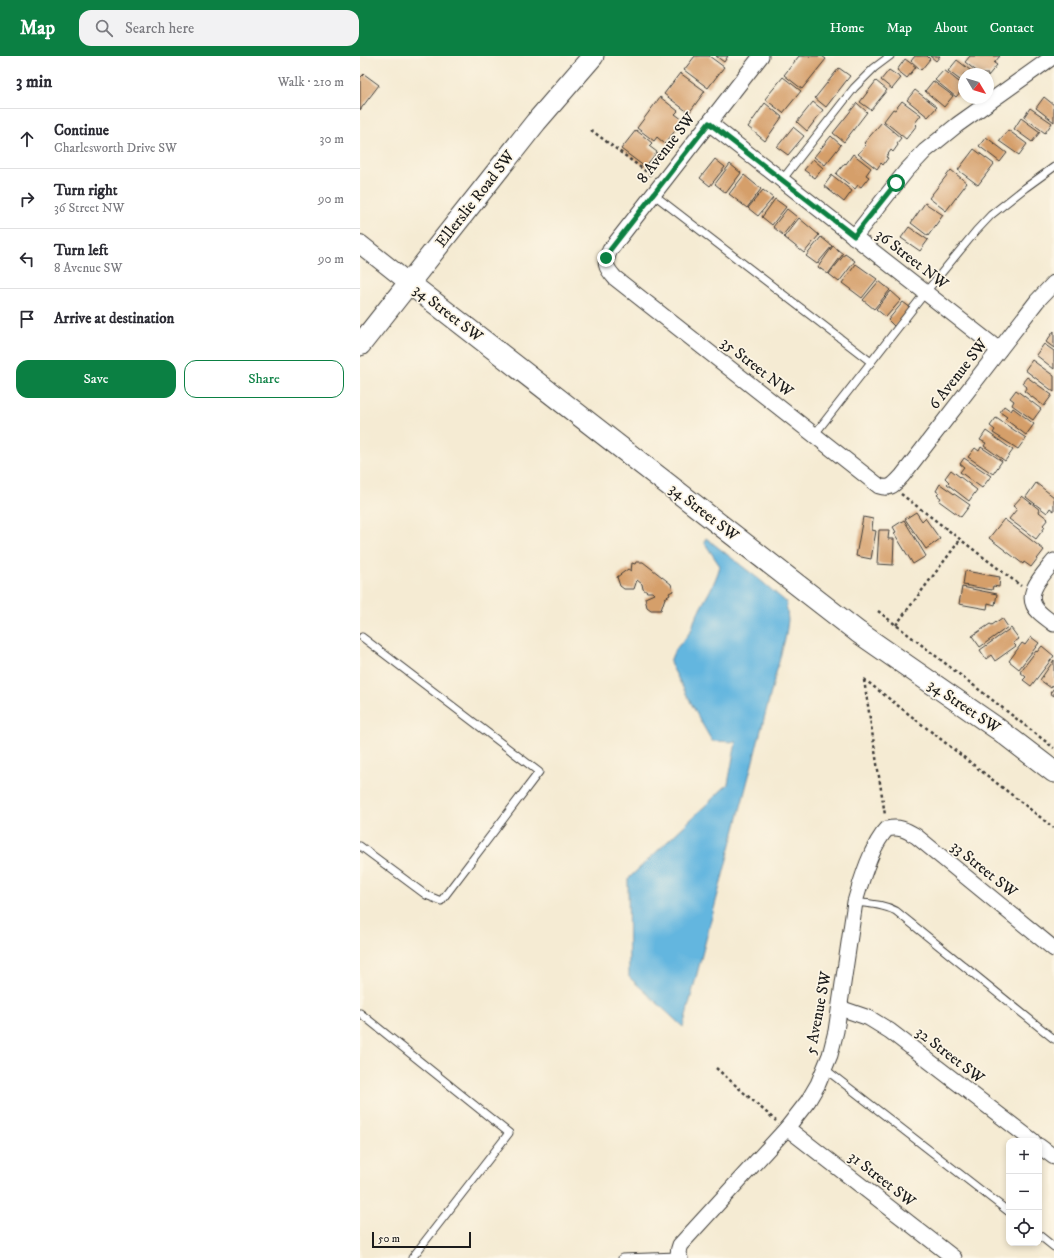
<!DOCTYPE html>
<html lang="en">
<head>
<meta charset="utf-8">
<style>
	:root { --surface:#fff; --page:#f2f2f3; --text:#2b2b33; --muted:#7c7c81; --line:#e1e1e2; --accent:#0b8043 }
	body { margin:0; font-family:"IM FELL DW Pica",serif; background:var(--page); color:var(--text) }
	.controls { position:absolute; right:12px; bottom:12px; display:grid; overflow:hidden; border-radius:8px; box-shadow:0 2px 6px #0003 }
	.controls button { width:36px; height:36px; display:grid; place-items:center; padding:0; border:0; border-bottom:1px solid var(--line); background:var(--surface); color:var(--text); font:20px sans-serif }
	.compass { position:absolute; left:598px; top:12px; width:36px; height:36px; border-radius:50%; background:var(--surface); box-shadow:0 2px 6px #0003; rotate:128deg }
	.scale { position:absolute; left:12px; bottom:10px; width:99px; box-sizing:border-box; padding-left:4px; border:2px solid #1c1c1c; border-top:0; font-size:11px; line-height:14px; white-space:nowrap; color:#1c1c1c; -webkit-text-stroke:3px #fcf5e5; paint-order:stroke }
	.stop { position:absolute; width:12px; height:12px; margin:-9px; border:3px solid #0b8043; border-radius:50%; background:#fff }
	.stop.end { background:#0b8043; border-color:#fff; box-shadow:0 1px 4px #0008 }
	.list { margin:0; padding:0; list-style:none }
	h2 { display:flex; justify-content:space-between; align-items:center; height:52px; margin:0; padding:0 16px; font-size:17px }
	h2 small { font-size:13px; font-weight:400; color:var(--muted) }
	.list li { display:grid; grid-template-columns:26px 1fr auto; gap:12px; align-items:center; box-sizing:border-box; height:60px; padding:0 16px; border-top:1px solid var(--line) }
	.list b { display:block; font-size:15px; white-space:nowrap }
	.list p { margin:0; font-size:13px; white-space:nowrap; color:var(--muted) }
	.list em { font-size:13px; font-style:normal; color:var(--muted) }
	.actions { display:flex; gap:8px; padding:12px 16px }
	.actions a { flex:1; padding:9px 0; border:1px solid var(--accent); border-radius:12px; text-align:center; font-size:14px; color:var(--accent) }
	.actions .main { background:var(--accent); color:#fff }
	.icon { flex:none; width:22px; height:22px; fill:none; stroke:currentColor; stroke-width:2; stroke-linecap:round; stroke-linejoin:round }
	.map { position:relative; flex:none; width:694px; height:1202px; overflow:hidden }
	header { display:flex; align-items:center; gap:24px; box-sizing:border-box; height:56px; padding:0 20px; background:var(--accent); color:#fff }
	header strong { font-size:19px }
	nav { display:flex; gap:22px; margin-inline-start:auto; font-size:14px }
	.search { width:280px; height:36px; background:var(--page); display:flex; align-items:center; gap:10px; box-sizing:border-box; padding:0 14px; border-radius:12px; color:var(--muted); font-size:15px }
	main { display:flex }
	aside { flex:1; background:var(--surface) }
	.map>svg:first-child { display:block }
	.water { fill:#63b6df; stroke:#40697e }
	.building { fill:#d59f6b }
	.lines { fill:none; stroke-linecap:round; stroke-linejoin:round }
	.service-casing { stroke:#3d3b37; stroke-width:9 }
	.minor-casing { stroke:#3d3b37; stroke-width:17 }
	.tertiary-casing { stroke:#3d3b37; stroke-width:20 }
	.secondary-casing { stroke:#3d3b37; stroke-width:23 }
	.path { stroke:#3d3b37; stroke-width:2.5; stroke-dasharray:3 3; stroke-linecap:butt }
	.service { stroke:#fff; stroke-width:7 }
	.minor { stroke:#fff; stroke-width:15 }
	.tertiary { stroke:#fff; stroke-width:18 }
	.secondary { stroke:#fff; stroke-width:21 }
	.route { stroke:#0b8043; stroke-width:5 }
	.labels { text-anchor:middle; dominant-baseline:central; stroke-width:3.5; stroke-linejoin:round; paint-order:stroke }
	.street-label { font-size:16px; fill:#1c1c1c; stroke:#fcf5e5 }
</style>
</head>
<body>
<header>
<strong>Map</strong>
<div class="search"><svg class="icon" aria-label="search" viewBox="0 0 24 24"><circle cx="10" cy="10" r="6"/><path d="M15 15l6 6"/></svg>Search here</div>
<nav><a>Home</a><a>Map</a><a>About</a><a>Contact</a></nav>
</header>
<main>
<aside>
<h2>3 min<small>Walk · 210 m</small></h2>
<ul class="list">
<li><svg class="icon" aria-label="ahead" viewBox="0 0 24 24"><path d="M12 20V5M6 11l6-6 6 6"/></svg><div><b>Continue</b><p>Charlesworth Drive SW</p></div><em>30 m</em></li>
<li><svg class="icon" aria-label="right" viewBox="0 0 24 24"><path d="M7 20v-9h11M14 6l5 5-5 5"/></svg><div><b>Turn right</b><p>36 Street NW</p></div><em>90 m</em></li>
<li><svg class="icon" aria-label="left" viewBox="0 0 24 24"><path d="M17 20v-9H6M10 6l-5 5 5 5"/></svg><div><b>Turn left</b><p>8 Avenue SW</p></div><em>90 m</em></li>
<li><svg class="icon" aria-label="arrive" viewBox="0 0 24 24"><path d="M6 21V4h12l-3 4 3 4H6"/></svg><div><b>Arrive at destination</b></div></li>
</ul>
<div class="actions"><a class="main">Save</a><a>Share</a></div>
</aside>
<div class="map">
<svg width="694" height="1202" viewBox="0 0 694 1202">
	<rect width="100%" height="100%" fill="#fcf5e5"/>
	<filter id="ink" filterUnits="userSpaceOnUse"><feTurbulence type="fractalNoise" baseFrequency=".025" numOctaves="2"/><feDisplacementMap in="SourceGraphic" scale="8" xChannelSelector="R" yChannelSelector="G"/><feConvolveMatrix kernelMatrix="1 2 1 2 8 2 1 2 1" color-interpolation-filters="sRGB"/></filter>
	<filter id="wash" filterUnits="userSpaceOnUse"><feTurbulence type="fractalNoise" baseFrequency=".012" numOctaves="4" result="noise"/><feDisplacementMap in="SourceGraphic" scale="16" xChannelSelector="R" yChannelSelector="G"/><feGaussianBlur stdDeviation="0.9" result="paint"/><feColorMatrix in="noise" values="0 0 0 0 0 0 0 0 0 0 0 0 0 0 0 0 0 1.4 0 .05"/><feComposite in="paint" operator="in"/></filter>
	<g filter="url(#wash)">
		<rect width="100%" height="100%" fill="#f5ebd3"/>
		<!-- water -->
		<path class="water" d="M346 482 400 524 426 546 428 564 426 579 323 971 269 921 268 823 368 728 376 686 352 685 341 666 310 607C313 592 322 588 330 576 333 572 333 566 336 561 344 544 355 529 360 510L344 486Z"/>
		<g id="blocks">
			<!-- building -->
			<g class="building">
				<polygon points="335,0 349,0 364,11 348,32 324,14"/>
				<polygon points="356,0 368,0 364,6"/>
				<polygon points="439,0 462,0 466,3 442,33 424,19"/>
				<polygon points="555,0 567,0 570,3 561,14 551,5"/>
				<polygon points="570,0 580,0 576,5"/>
				<polygon points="610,0 640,0 634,7 637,9 628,20 628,18 620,18 605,6"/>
				<polygon points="545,3 556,11 547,22 537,14"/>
				<polygon points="597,4 615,18 604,18 604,27 588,15"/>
				<polygon points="479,12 490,20 466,51 455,42"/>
				<polygon points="529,14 541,22 532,33 521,24"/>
				<polygon points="584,14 604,30 604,34 602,36 601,35 596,41 575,24"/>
				<polygon points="320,17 345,35 329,57 304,38"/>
				<polygon points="4,18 19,29 0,54 0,22"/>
				<polygon points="423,21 441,35 423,57 405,43"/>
				<polygon points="516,25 527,34 511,54 500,46"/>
				<polygon points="573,25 593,40 584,51 565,35"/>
				<polygon points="555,34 577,51 568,61 547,44"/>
				<polygon points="300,41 318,55 315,58 323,64 305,88 297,81 294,85 277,72"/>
				<polygon points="684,41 694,49 694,66 676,52"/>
				<polygon points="542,45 561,59 555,67 557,69 546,83 524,65 533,53 535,54"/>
				<polygon points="453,46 463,54 447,75 437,66"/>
				<polygon points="405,47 422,61 405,85 388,71"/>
				<polygon points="497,47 507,56 484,86 473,77"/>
				<polygon points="670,52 692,67 685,77 664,61"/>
				<polygon points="661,62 680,76 672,86 654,73"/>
				<polygon points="522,66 541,82 537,87 538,89 533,96 531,94 526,101 528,102 523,109 521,107 517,113 498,98 506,89 504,87"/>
				<polygon points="433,71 444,80 428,99 417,91"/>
				<polygon points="276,74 292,87 289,90 297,96 285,111 261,93"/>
				<polygon points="648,74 667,88 659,99 639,85"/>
				<polygon points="471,80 481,89 465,109 454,101"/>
				<polygon points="626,81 647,97 640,106 619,90"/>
				<polygon points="614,93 634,108 618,129 598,114"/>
				<polygon points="493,98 511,112 506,119 509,121 501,131 498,129 495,133 476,118 485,107 486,108"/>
				<polygon points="355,103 365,111 350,130 340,122"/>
				<polygon points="453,103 463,112 455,122 444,114"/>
				<polygon points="370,108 381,117 366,137 355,128"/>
				<polygon points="591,114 607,127 586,155 569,142"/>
				<polygon points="384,119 401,133 387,152 369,138"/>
				<polygon points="472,119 492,135 484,146 464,130"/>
				<polygon points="403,134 413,142 398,160 388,152"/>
				<polygon points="415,143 426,151 412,169 402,161"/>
				<polygon points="565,147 583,159 568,180 551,167"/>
				<polygon points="427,153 437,161 423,179 413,171"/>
				<polygon points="439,162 459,179 444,197 424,181"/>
				<polygon points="549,171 568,184 560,195 541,182"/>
				<polygon points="461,181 472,190 457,208 446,200"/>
				<polygon points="473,190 483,198 468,218 458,211"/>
				<polygon points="485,198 495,205 479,226 469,218"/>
				<polygon points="496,208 517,223 502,242 482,227"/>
				<polygon points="519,225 530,234 514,253 503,244"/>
				<polygon points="531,235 541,244 526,261 516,253"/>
				<polygon points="543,246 551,252 535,271 528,264"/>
				<polygon points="694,275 694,292 686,286"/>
				<polygon points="684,288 694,295 694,313 676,299"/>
				<polygon points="672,304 694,320 694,336 665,314"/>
				<polygon points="667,321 692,339 684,350 664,335 667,331 662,327"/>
				<polygon points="656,334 681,353 673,364 652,349 654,345 650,342"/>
				<polygon points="644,350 651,355 653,352 674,368 666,379 645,363 647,361 640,356"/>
				<polygon points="636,362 666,382 658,393 633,377 635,374 630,370"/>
				<polygon points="626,375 653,394 645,405 624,390 626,387 620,384"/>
				<polygon points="621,391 642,405 633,418 608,401 615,392 619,395"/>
				<polygon points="604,402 631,420 622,432 600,416 604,411 600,408"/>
				<polygon points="591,414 617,434 609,445 587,428 589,426 585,422"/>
				<polygon points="676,427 694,441 694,455 690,452 687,457 666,441"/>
				<polygon points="580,428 610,449 601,461 579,445 581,442 577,439 579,437 576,435"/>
				<polygon points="662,440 680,454 679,456 688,463 683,469 685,471 676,483 649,463 657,453 653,450"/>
				<polygon points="556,456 562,465 565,462 580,483 566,493 545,463"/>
				<polygon points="503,461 513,463 512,474 516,475 511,503 496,500"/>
				<polygon points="644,463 684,494 671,511 664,506 663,508 629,482"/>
				<polygon points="544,464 566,500 553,508 534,477 536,476 533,471"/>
				<polygon points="519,474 529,474 528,483 534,483 533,509 517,508"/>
				<polygon points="276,506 283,506 311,528 313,535 309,537 310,539 305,542 301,554 291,554 287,551 285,542 294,538 292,536 287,536 283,533 282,528 277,524 274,533 264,533 260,530 257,521 268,513 271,515 272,507 275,508"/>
				<polygon points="605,515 640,521 639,531 633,530 632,534 603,529"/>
				<polygon points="602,531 637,538 635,549 628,547 627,553 599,548"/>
				<polygon points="642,562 648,571 620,591 612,580 630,568 632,569"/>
				<polygon points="651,572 659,583 653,587 656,590 635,605 631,599 626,603 620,594"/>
				<polygon points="671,581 679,587 659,613 649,605 662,587 665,589"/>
				<polygon points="682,590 694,600 671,630 663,624 666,621 660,616 676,595 677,596"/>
				<polygon points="694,604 694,627 691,632 680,624"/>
				<polygon points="694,632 694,640 690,637"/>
			</g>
		</g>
	</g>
	<g filter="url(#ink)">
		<use href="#blocks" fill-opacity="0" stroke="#3d3b37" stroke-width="1"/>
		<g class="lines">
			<defs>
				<g id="service">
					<polyline points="422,124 494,32 514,12 530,0"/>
					<polyline points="293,138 511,306"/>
					<polyline points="454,379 565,237 616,175 631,159 665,132 694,111"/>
					<polyline points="0,790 66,839 81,845 179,716 2,581"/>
					<path d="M495 846C509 848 523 848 536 855L694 983"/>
					<polyline points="0,957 149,1077 52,1202"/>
					<polyline points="465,1013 649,1156"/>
					<polyline points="679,1179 694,1191"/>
					<polyline points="262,1202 318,1200"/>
				</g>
				<g id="minor">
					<path d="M401 0 250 194C244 207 245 211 255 222L519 430C531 434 534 428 542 420L677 245 694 227"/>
					<polyline points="349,67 639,294"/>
					<polyline points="494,181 546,115 565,95 597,69 694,0"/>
					<path d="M694 505C683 519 661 539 679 556 683 560 689 564 694 568"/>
					<polyline points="480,952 509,962 530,975 673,1085"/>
					<polyline points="427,1072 594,1202"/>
					<polyline points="679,1090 694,1101"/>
					<path d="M320 1202C317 1198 318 1194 320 1189L427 1072 448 1045 458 1028 470 999 476 975 495 846C501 825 512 788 527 773 539 770 546 774 556 780L694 893"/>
				</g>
				<polyline id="tertiary" points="0,188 49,227"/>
				<g id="secondary">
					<polyline points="49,227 498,576 638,673 694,716"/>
					<polyline points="0,289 176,66 233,0"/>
				</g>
			</defs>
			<!-- service casing -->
			<use href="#service" class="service-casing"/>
			<!-- minor casing -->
			<use href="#minor" class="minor-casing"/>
			<!-- tertiary casing -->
			<use href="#tertiary" class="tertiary-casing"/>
			<!-- secondary casing -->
			<use href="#secondary" class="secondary-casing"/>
			<!-- path -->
			<g class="path">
				<polyline points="231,74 292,120"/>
				<polyline points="541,438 661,530"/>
				<polyline points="518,555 694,692"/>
				<polyline points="536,569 600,484"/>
				<polyline points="504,623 694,772"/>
				<polyline points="504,624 525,759"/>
				<polyline points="356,1012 416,1065"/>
			</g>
			<!-- service -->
			<use href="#service" class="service"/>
			<!-- minor -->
			<use href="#minor" class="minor"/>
			<!-- tertiary -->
			<use href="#tertiary" class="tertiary"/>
			<!-- secondary -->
			<use href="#secondary" class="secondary"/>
		</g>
	</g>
	<g class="lines" filter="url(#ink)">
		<!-- route -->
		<polyline class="route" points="246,202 250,194 349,67 494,180 536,127"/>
	</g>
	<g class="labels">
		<!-- street labels -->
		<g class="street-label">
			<text transform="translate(306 92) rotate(-52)">8 Avenue SW</text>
			<text transform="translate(115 143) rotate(-52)">Ellerslie Road SW</text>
			<text transform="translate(552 203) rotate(38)">36 Street NW</text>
			<text transform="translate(88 257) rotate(38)">34 Street SW</text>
			<text transform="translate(397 311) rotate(38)">35 Street NW</text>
			<text transform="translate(598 318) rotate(-52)">6 Avenue SW</text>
			<text transform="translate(344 456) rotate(38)">34 Street SW</text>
			<text transform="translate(604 650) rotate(34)">34 Street SW</text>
			<text transform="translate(624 813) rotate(39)">33 Street SW</text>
			<text transform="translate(458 957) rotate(-79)">5 Avenue SW</text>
			<text transform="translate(590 999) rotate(38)">32 Street SW</text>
			<text transform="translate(522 1123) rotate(38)">31 Street SW</text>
		</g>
	</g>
</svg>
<div class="controls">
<button>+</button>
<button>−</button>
<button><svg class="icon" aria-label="locate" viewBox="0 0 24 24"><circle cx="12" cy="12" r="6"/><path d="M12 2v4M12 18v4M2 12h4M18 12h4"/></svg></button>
</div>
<svg class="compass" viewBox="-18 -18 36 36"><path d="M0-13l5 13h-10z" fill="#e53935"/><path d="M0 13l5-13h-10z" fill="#7c7c81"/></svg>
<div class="scale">50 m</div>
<div class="stop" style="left:536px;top:127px"></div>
<div class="stop end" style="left:246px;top:202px"></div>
</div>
</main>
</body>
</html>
